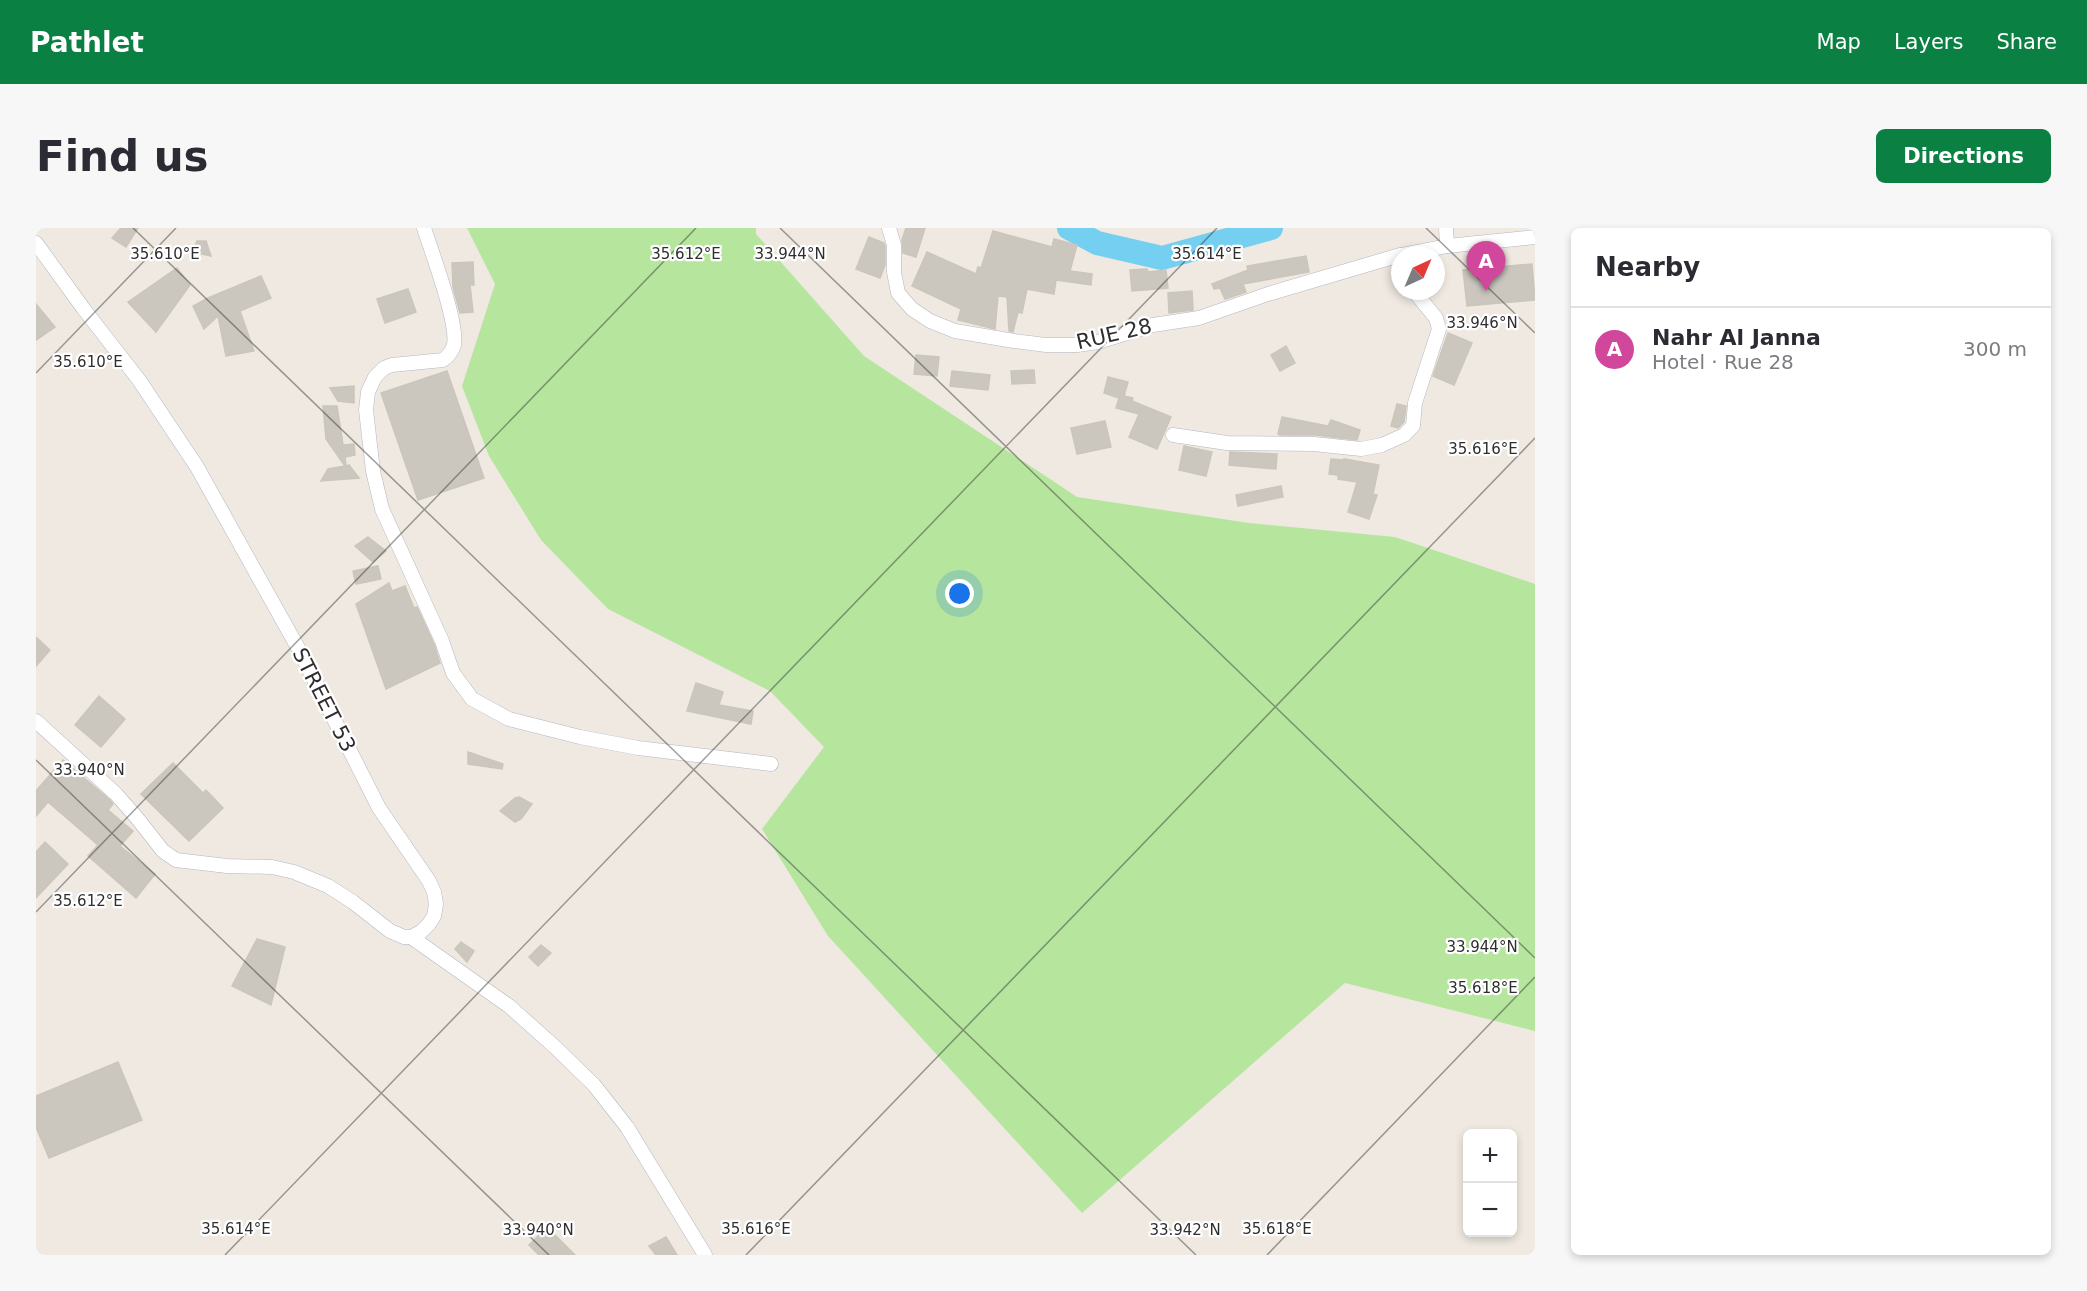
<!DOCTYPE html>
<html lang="en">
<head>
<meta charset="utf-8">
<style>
	:root { --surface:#fff; --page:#f7f7f7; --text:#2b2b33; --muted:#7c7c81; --line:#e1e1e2; --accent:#0b8043 }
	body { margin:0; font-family:"DejaVu Sans",sans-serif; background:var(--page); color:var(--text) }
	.controls { position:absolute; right:18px; bottom:18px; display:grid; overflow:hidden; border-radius:9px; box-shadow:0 3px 9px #0003 }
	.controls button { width:54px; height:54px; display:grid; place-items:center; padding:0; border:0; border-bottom:2px solid var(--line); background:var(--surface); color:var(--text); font:30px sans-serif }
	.compass { position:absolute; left:1355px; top:18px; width:54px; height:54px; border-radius:50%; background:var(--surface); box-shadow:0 3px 9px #0003; rotate:44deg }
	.you { position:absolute; left:924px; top:366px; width:21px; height:21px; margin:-15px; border:4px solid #fff; border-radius:50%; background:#1a73e8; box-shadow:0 0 0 9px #1a73e833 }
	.badge { display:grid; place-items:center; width:39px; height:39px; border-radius:50%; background:var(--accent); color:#fff; font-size:20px; font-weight:700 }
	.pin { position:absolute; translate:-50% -50px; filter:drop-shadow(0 2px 3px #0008) }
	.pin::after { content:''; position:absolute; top:32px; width:21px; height:18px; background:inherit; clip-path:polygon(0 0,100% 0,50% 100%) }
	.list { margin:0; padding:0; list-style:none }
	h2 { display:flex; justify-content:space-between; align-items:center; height:78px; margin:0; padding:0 24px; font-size:26px }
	h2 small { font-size:20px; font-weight:400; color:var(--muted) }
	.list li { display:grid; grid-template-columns:39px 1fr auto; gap:18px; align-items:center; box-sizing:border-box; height:84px; padding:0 24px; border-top:2px solid var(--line) }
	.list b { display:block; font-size:22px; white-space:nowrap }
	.list p { margin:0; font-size:20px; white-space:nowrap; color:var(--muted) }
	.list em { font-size:20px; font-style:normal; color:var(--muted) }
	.map { position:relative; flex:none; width:1499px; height:1027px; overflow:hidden; border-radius:9px }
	header { display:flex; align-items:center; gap:36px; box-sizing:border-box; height:84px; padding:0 30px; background:var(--accent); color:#fff }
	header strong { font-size:28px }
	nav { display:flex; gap:33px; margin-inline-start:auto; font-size:21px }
	.intro { display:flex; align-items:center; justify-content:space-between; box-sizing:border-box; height:144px; padding:0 36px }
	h1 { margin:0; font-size:42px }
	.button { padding:15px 27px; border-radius:9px; background:var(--accent); color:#fff; font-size:21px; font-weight:700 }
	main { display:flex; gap:36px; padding:0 36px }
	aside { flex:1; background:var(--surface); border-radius:9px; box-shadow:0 3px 9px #0003 }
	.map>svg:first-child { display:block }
	.green { fill:#b6e59e }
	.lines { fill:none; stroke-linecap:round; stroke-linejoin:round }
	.river { stroke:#75cff0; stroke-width:24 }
	.building { fill:#cbc7bf; stroke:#cbc5ba; stroke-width:1.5 }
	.minor-casing { stroke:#b4b7c1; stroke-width:15 }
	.minor { stroke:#fff; stroke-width:14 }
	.ticks { fill:none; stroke:#2e2e2e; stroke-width:1.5; stroke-opacity:0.45 }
	.labels { text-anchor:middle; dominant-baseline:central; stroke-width:4.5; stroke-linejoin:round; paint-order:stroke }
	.street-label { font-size:21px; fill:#2e2e2e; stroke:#fff }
	.ticks-label { font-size:15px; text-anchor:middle; fill:#2e2e2e; stroke:#fff; stroke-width:4.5; stroke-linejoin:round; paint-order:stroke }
</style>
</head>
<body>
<header>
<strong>Pathlet</strong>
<nav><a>Map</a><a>Layers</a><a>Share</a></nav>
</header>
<div class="intro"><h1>Find us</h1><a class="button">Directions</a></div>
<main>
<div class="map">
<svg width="1499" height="1027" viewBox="0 0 1499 1027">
	<rect width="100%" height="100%" fill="#efe9e1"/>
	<!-- green -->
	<polygon class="green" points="431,0 720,0 720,6 828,128 1041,269 1213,295 1359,309 1499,356 1499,803 1309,755 1046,985 792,708 726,601 788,519 734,463 572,381 505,312 453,228 426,158 459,56"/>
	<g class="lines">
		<!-- river -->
		<polyline class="river" points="1033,0 1061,15 1126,30 1235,0"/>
	</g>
	<!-- building -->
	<g class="building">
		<polygon points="85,0 102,0 90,19 76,10"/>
		<polygon points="870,0 889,0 880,29 867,25 866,12"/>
		<polygon points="957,3 1016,19 1018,11 1041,17 1034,43 1056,46 1055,57 1020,52 1018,66 991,61 986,85 982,84 977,104 973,103 971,69 962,68 959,101 922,92 925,81 876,58 891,24 940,46 942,39 945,40"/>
		<polygon points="833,9 848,15 849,18 849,37 844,50 820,41"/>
		<polygon points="161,13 170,13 175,28 156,24"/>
		<polygon points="1270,28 1273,44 1207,56 1210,64 1189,71 1184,60 1178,61 1176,56 1212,42 1211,38"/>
		<polygon points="437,34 438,57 434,57 437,84 424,85 417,59 416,35"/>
		<polygon points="1496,36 1499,72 1431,78 1427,42"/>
		<polygon points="141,40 154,57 120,104 92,74"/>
		<polygon points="1111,41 1112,44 1130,42 1132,60 1096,63 1094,42"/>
		<polygon points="225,48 235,70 204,83 218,123 190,128 182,88 168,101 157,78 172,70"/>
		<polygon points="372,61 380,84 349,95 341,71"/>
		<polygon points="1156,63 1157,82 1133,85 1132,65"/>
		<polygon points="0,76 19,99 0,112"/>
		<polygon points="1412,105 1436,115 1418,157 1397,148"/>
		<polygon points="1250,118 1259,135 1244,143 1235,127"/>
		<polygon points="880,127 903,129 901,148 878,146"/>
		<polygon points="998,142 999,155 976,156 975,143"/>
		<polygon points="411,143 448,250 382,272 345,165"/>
		<polygon points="916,143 954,147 952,162 914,158"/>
		<polygon points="1072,149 1092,154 1088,168 1097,170 1096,173 1135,189 1121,221 1093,209 1103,186 1080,180 1083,170 1068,165"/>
		<polygon points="318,158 318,175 302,173 294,160"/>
		<polygon points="1361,176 1370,178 1368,194 1362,200 1355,198"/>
		<polygon points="287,178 301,178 307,217 318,216 319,227 309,229 310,238 313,237 323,250 285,253 292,241 309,238 290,211"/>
		<polygon points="1246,189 1292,198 1295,192 1324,202 1321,212 1279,207 1244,207 1242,206"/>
		<polygon points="1069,193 1075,219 1041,226 1035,200"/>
		<polygon points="1148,218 1176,224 1170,248 1143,242"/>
		<polygon points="1194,224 1241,226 1240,241 1193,237"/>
		<polygon points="1295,231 1308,232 1308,231 1343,237 1337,266 1341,267 1333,291 1312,284 1321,254 1302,251 1302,247 1293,246"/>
		<polygon points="1245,258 1247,269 1202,278 1200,267"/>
		<polygon points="332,309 350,323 337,334 319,318"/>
		<polygon points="342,338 345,351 320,356 317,343"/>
		<polygon points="353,355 356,363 369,358 378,380 381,379 398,416 404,435 350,461 320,376"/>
		<polygon points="0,409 14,422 0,438"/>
		<polygon points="660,455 687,464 683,477 717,483 715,496 651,483"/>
		<polygon points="63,468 89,491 65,519 39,497"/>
		<polygon points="432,524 467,536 466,541 432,536"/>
		<polygon points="27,532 74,572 77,576 72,582 97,603 84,618 119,646 100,670 52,628 62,617 12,574 0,588 0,563"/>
		<polygon points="137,535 167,565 170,562 187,580 153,613 105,566"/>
		<polygon points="483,569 496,576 485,591 479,594 464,583 479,570"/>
		<polygon points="9,614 32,636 0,670 0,624"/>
		<polygon points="221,711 249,719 235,777 196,758"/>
		<polygon points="425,714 438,723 431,734 419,721"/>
		<polygon points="505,717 515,725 502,738 493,729"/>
		<polygon points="82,834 106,892 13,930 0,899 0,868"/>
		<polygon points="511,999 539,1027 503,1027 493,1017"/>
		<polygon points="630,1009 641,1027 620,1027 613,1018"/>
	</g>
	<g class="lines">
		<defs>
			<g id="minor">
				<path d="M388 0C396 25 422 94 418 117 416 123 413 128 407 132L356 137 348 140 339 149 332 164 330 182 337 243 346 281 406 413 417 445 436 471 473 491 544 509 602 520 735 536"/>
				<polyline points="853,0 858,17 858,44 862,65 876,81 894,93 919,103 978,113 1010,117 1041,117 1062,114 1117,97 1163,90 1232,66 1364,27"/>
				<polyline points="1410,0 1411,18"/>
				<polyline points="0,15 47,80 103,152 161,239 261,418 343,580 393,653 398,664 400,676 398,688 393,696 385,704 375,709 368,709 354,703 317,674 292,658 258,644 236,639 191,638 140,632 127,623 101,590 80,566 0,493"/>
				<polyline points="1365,27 1411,18 1499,9"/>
				<polyline points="1137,207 1191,215 1278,216 1325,221 1346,217 1368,207 1377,198 1379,175 1403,101 1400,90 1378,63"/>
				<polyline points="375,709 473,778 519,819 558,857 591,899 669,1027"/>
			</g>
		</defs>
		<!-- minor casing -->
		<use href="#minor" class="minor-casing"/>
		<!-- minor -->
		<use href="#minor" class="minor"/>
	</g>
	<!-- ticks -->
	<path class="ticks" d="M97 0 1160 1027M744 0 1499 730M1390 0 1499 105M0 145 140 0M0 532 513 1027M0 684 660 0M189 1027 1181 0M710 1027 1499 210M1231 1027 1499 749"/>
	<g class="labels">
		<!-- street labels -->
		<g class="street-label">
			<text transform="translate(1078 106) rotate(-13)">RUE 28</text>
			<text transform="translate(288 472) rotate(63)">STREET 53</text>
		</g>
	</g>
	<g class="ticks-label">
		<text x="754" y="31">33.944°N</text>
		<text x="129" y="31">35.610°E</text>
		<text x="650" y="31">35.612°E</text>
		<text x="1171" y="31">35.614°E</text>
		<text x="1446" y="100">33.946°N</text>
		<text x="52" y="139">35.610°E</text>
		<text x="1447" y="226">35.616°E</text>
		<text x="53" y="547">33.940°N</text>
		<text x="52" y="678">35.612°E</text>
		<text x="1446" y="724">33.944°N</text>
		<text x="1447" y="765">35.618°E</text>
		<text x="200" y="1006">35.614°E</text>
		<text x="720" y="1006">35.616°E</text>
		<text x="1241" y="1006">35.618°E</text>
		<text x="502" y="1007">33.940°N</text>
		<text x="1149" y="1007">33.942°N</text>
	</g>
</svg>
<div class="controls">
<button>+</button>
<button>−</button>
</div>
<svg class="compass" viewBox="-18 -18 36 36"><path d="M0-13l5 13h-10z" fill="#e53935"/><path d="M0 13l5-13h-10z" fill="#7c7c81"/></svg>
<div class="you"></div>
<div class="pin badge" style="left:1450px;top:63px;background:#d1479c">A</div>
</div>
<aside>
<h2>Nearby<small></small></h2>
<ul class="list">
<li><span class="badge" style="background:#d1479c">A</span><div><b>Nahr Al Janna</b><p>Hotel · Rue 28</p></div><em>300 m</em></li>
</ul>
</aside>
</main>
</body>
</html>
